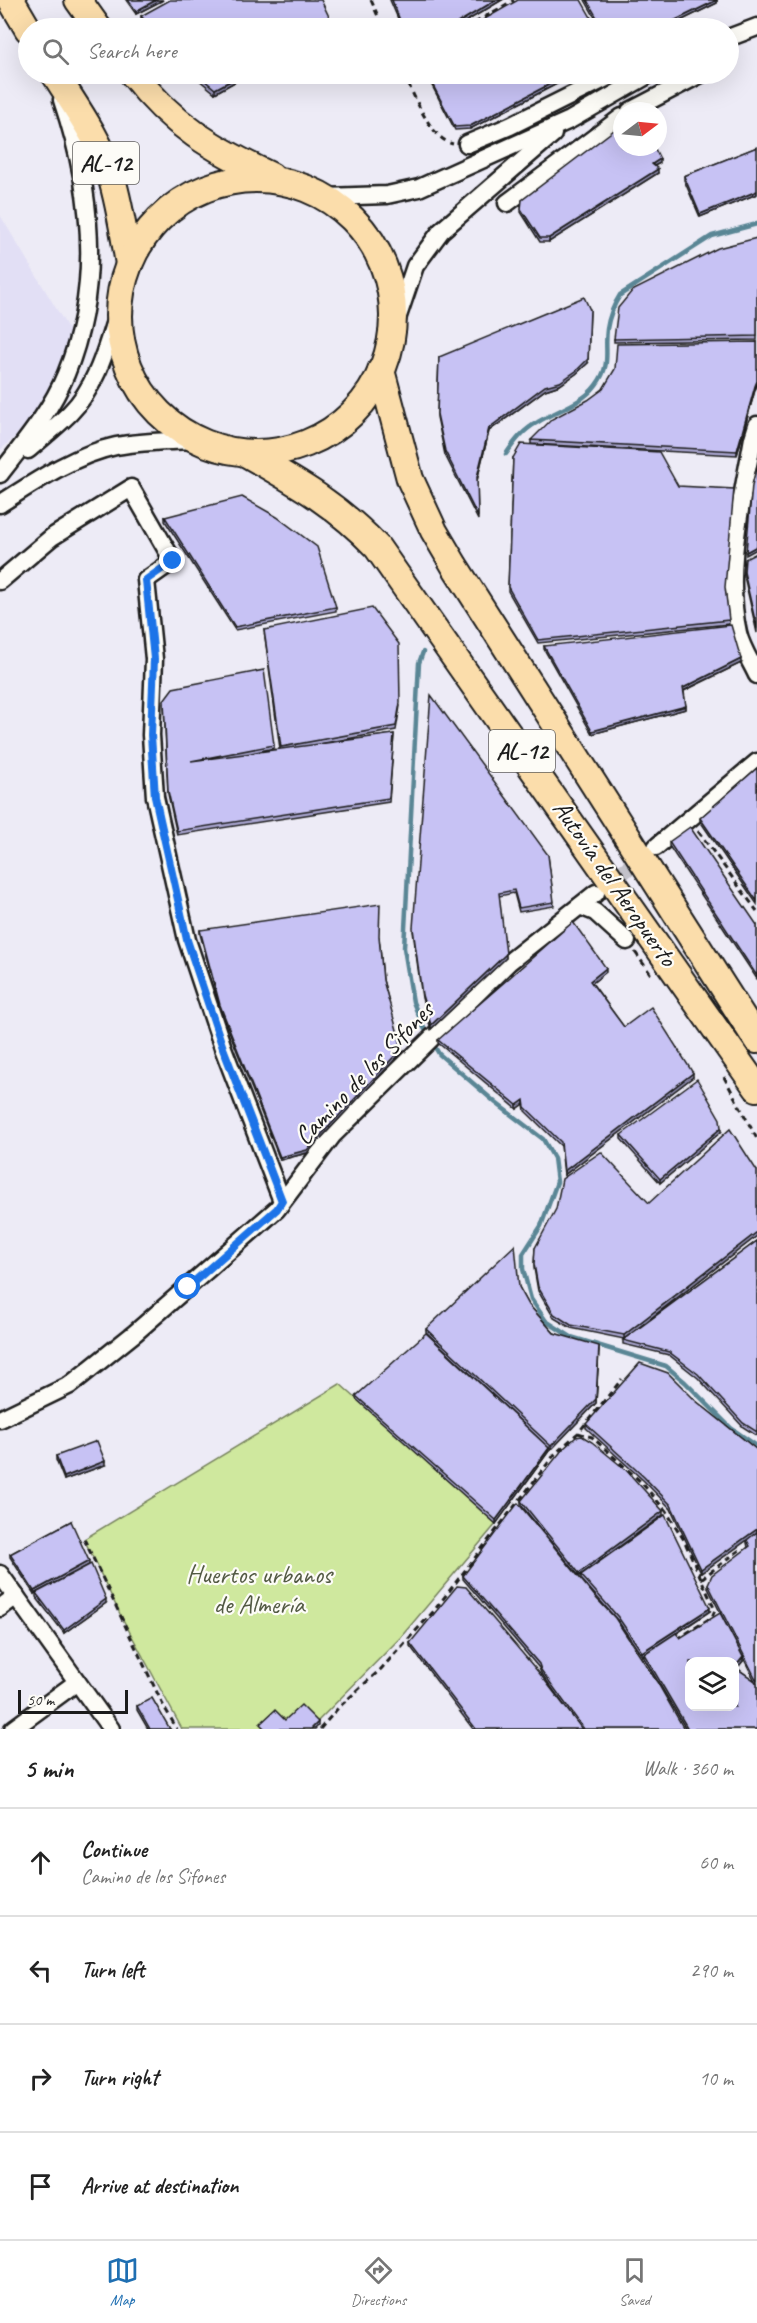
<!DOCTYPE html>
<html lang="en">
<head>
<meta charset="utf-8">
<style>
	:root { --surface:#fff; --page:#f2f2f2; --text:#222; --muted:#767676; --line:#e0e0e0; --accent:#1f6fb2 }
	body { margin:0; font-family:Caveat,sans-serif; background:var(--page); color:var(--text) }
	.controls { position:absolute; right:18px; bottom:18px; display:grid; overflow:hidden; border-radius:12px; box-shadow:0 6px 24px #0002 }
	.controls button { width:54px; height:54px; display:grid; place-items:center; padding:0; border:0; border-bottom:2px solid var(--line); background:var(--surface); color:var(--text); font:30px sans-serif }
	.compass { position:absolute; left:613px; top:102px; width:54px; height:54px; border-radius:50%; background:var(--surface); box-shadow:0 6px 24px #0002; rotate:74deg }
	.scale { position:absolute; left:18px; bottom:15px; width:110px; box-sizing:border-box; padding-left:6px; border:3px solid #1c1c1c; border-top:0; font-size:16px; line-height:21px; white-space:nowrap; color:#1c1c1c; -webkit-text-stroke:4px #fdfcf7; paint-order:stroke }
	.stop { position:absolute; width:18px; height:18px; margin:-14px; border:4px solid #1a73e8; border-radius:50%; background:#fff }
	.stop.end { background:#1a73e8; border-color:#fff; box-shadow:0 2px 6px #0008 }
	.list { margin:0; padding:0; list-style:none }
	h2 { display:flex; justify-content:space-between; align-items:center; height:78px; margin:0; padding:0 24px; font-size:26px }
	h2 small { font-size:20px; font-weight:400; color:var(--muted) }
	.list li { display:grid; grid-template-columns:39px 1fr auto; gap:18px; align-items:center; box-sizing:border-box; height:108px; padding:0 24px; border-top:2px solid var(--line) }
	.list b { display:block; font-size:22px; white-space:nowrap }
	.list p { margin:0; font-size:20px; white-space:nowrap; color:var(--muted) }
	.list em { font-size:20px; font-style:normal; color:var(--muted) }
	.icon { flex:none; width:33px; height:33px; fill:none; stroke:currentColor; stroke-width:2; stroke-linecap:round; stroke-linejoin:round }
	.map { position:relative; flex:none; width:757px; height:1729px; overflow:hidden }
	.search { position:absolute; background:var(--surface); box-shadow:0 6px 24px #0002; left:18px; right:18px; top:18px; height:66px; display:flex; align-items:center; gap:15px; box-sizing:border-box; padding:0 21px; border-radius:33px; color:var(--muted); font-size:22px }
	.sheet { height:510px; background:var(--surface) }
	nav { display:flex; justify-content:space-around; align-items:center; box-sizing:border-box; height:84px; border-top:2px solid var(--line); background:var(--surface); font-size:16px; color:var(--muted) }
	nav a { display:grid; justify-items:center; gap:3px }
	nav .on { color:var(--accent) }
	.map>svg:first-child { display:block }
	.built { fill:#e2dff5 }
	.green { fill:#cfe89e; stroke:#76825d; stroke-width:1.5 }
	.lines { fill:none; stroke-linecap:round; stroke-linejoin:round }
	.stream { stroke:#5a8695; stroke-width:4.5 }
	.minor-tunnel { stroke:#c3c2ca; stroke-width:16; stroke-dasharray:16 8; stroke-linecap:butt }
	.minor-casing { stroke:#1c1c1c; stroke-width:21 }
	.highway-casing { stroke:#1c1c1c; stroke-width:30 }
	.path { stroke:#1c1c1c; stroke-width:3; stroke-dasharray:6 4.5; stroke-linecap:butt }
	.minor { stroke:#fdfcf7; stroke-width:16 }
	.highway { stroke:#fbddab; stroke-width:26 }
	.wall { fill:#aba7d2; stroke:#1c1c1c; stroke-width:1.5 }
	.shaded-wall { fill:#8b88ab; stroke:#1c1c1c; stroke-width:1.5 }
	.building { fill:#c7c2f4; stroke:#1c1c1c; stroke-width:1.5; fill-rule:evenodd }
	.route { stroke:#1a73e8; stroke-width:8 }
	.labels { text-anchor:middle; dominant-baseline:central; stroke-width:4.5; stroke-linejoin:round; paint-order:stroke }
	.shield { fill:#fdfcf7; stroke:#605f5e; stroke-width:1.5 }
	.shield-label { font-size:24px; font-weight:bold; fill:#1c1c1c }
	.street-label { font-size:26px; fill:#1c1c1c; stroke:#fdfcf7 }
	.park-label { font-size:26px; fill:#525943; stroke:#fdfcf7 }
</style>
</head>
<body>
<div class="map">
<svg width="757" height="1729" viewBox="0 0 757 1729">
	<rect width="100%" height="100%" fill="#edebf6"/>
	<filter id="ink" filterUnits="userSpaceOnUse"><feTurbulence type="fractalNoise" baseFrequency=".0167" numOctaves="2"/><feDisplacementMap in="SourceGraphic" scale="12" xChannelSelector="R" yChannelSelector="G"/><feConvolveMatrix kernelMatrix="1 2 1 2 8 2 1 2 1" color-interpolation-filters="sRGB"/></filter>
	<g filter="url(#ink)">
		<!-- built -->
		<polygon class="built" points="0,215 72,335 40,416 0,450"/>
		<!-- green -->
		<polygon class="green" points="340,1384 496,1524 400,1638 310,1729 182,1729 120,1614 84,1539"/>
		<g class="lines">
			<!-- stream -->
			<g class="stream">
				<path d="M506 454C515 441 523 430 538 422 557 410 582 404 596 385 612 364 604 352 607 329 609 316 613 306 620 295L712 236 757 224"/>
				<polyline points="423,652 419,663 404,948 413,1002 423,1026 439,1054 496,1103 543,1139 554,1158 557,1182 541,1226 523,1254 523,1269 531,1299 546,1321 571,1337 666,1366 685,1382 731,1428 757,1446"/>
			</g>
			<!-- minor-tunnel -->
			<polyline class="minor-tunnel" points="604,886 648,853"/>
			<defs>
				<g id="minor">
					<polyline points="728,38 757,27"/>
					<polyline points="630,111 701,74"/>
					<polyline points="467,144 510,126 614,74"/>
					<polyline points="325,197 387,195 419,188 570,120 650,74"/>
					<polyline points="507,203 622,117"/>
					<polyline points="393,331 415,266 441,231 553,134"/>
					<path d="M757 425 753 438C742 501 724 569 738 633 741 647 751 662 757 675"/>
					<path d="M28 450C42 438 57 426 70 413 98 385 107 345 119 308"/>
					<path d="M0 474C24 443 51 411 66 374 102 286 92 189 62 100"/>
					<path d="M0 504C36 481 74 455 116 446 142 441 168 441 195 440"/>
					<polyline points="0,581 52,537 131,488 173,561 146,580 154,659 151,735 155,797 187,940 223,1048 282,1201"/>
					<polyline points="656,847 757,762"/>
					<polyline points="580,906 595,912 627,941"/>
					<polyline points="0,1419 70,1385 135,1333 277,1209 333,1135 509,962 596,893"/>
					<polyline points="0,1574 111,1729"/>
					<polyline points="0,1608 16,1596"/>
					<polyline points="13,1729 77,1682"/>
				</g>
				<g id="highway">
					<polyline points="11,0 28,29"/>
					<polyline points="78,0 98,28"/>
					<path d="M55 74C75 106 100 140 111 176 120 205 124 235 129 264"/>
					<path d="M133 74C172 125 213 149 271 176"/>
					<circle cx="256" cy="316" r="137"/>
					<polyline points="381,370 410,479 434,531 454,565 757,1040"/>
					<path d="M247 454C298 483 336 504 377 547L757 1088"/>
				</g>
			</defs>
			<!-- minor casing -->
			<use href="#minor" class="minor-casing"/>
			<!-- highway casing -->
			<use href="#highway" class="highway-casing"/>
			<!-- path -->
			<g class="path">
				<polyline points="371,0 383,28"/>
				<polyline points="466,28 514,0"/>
				<path d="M404 74C413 93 430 139 453 144"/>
				<polyline points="698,831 757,911"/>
				<polyline points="635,952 652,976"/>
				<polyline points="724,1077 757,1139"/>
				<polyline points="578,1433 592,1437 641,1482 666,1511 684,1540 715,1610 712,1617 679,1638"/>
				<polyline points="84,1539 162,1703 177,1729"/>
				<polyline points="701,1579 741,1549"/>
				<polyline points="320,1729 339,1707 381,1669 433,1612 555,1454 578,1433 622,1379"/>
			</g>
			<!-- minor -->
			<use href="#minor" class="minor"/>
			<!-- highway -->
			<use href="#highway" class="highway"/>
		</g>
		<!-- wall -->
		<g class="wall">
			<polygon points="126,0 163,0 136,14"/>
			<polygon points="390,0 502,0 455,28 402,28"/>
			<polygon points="585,0 717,0 717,3 666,28 601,28"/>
			<polygon points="141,16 331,25 325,28 149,28 141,19"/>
			<polygon points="192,74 249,74 215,93"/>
			<polygon points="426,74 576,74 470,129 455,130"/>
			<polygon points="757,147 757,194 700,217 684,180 684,176"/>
			<polygon points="660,163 654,166 658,173 549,242 540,242 521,212 522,200"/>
			<polygon points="757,238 757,340 614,342 614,339"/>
			<polygon points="757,342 757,385 755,390 737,455 531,444 531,440"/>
			<polygon points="439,357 588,363 576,374 560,385 545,390 489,431 477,480 478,520 445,455 437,417"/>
			<polygon points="513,458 725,589 729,624 538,643 508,591"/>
			<polygon points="165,517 336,607 336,611 235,630 165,521"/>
			<polygon points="757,553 757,633 744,576 744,572"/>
			<polygon points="264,630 400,706 396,730 319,744 394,734 389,802 177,835 168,794 164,704 274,745 274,748 251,753 280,749"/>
			<polygon points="544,646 741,663 684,691 686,709 592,734 544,649"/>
			<polygon points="757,768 757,904 700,821 700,818"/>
			<polygon points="669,842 757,925 757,979 669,846"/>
			<polygon points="548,855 554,906 519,912 514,893 499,896 506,958 431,1029 422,998 413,931"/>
			<polygon points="200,930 379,937 383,980 402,1052 307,1153 280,1160 220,1008 200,934"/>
			<polygon points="606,972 592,983 624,1027 693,1077 564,1175 561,1146 525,1111 524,1104 517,1109 438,1043 438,1040"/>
			<polygon points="721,1132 660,1183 621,1139 621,1135"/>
			<polygon points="757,1171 757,1236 624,1339 571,1328 554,1318 538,1291 534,1268 535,1248 649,1203"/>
			<polygon points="757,1241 757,1436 743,1427 698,1378 669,1355 623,1344 623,1340"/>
			<polygon points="519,1287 529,1305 554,1333 599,1350 596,1403 551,1450 426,1332 426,1329"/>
			<polygon points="356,1396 549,1451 496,1524 356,1399"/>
			<polygon points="696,1401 757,1450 757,1729 686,1729 644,1658 644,1655 642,1656 618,1621 581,1579 581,1575 710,1611 676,1634 680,1638 743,1661 737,1668 755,1681 708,1588 708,1584 748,1547 747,1543 747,1540 701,1573 671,1509 644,1481 586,1428 586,1424"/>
			<polygon points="56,1456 105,1465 64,1480 56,1460"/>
			<polygon points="521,1501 663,1515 579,1576 521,1505"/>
			<polygon points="71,1521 34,1594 10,1557 10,1554"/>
			<polygon points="463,1576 684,1729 473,1729 410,1646 410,1643 572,1716 541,1673 539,1668 463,1579"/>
			<polygon points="36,1593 106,1603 64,1633 36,1597"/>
			<polygon points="137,1706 170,1729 148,1729 137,1710"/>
		</g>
		<!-- shaded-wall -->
		<g class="shaded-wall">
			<polygon points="156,0 163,0 136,14 136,11"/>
			<polygon points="496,0 502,0 455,28 449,28"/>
			<polygon points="717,0 717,3 666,28 659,28"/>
			<polygon points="331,21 331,25 325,28 319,28"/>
			<polygon points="243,74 249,74 215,93 215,89"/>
			<polygon points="569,74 576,74 470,129 470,126"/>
			<polygon points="660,159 660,163 652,167 652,164"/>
			<polygon points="658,169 658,173 549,242 549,238"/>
			<polygon points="757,191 757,194 700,217 700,214"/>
			<polygon points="590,310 588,363 576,374 560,385 545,390 489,431 477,481 477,477 489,428"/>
			<polygon points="757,381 757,385 755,390 737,455 737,451 755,386"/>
			<polygon points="757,546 757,549 746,555 746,552"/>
			<polygon points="741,659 741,663 683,691 683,688"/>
			<polygon points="686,706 686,709 592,734 592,731"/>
			<polygon points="506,954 506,958 431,1029 431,1025"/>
			<polygon points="606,968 606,972 590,985 590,981"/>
			<polygon points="402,1048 402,1052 307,1153 280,1160 280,1157"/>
			<polygon points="693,1073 693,1077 564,1175 564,1171"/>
			<polygon points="524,1100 524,1104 517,1109 517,1105"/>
			<polygon points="721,1128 721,1132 660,1183 660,1179"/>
			<polygon points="757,1232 757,1236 624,1339 624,1335"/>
			<polygon points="599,1346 596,1403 551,1450 551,1446"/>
			<polygon points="549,1448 549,1451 496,1524 496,1520"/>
			<polygon points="105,1461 105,1465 64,1480 64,1477"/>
			<polygon points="663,1511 663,1515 579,1576 579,1573"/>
			<polygon points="757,1529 757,1533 701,1573 701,1569"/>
			<polygon points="89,1561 89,1565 34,1594 34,1591"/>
			<polygon points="106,1599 106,1603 64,1633 64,1630"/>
			<polygon points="710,1608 710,1611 642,1656 642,1652"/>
			<polygon points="743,1657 743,1661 735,1671 735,1667"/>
			<polygon points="318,1722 318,1726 315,1729 311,1729"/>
		</g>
		<!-- building -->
		<g class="building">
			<polygon points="128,0 156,0 136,11"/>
			<polygon points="170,0 321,0 331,21 319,28 152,28 141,16"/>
			<polygon points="392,0 496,0 449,28 403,28"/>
			<polygon points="518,0 581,0 597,28 469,28"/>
			<polygon points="587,0 717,0 659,28 603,28"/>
			<polygon points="197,74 243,74 215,89"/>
			<polygon points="427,74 569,74 470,126 455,127"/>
			<polygon points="622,124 622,147 654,147 660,159 652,164 658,169 549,238 540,238 521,209 522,200"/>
			<polygon points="757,147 757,191 700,214 684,176"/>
			<polygon points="757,238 757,336 614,339 618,308 632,291 718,248"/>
			<polygon points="584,297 590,310 588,359 576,371 560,382 545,386 489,428 477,477 478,517 445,451 437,414 439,357"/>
			<polygon points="757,342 757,381 755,386 737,451 531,440 552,419 588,400 603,389 615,369 617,344"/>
			<polygon points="521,444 659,452 678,486 734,489 725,587 729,620 538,640 508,587 513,458"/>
			<polygon points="757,465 757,546 746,552 752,485"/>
			<polygon points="242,497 277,517 317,547 336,607 235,627 165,517"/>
			<polygon points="757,553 757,629 744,572 745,559"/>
			<polygon points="372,608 399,644 400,703 396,726 281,747 264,630"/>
			<polygon points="731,625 741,659 683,688 686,706 592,731 544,646"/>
			<polygon points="264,670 274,745 191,761 394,734 389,798 177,831 168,791 164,700 173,688"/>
			<polygon points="431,695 548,855 554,902 519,908 514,890 499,893 506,954 431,1025 422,995 413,928"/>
			<polygon points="757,768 757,901 700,818"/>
			<polygon points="690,827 757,925 757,976 669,842"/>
			<polygon points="380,904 379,936 383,980 402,1048 307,1150 280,1157 220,1005 200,930"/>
			<polygon points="573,922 606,968 590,981 624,1027 651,1007 693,1073 564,1171 561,1142 525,1107 524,1100 517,1105 438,1040"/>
			<polygon points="697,1079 720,1119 721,1128 660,1179 621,1135"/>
			<polygon points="730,1129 757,1171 757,1232 624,1335 571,1325 554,1314 538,1287 534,1264 535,1248 556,1209 562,1179 601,1152 649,1203"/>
			<polygon points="757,1241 757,1432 743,1423 698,1374 669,1352 623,1340"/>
			<polygon points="515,1245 519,1287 529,1305 554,1333 599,1346 596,1399 551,1446 426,1329"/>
			<polygon points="426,1333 549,1448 496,1520 356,1396"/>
			<polygon points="640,1363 668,1373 696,1401 757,1450 757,1529 701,1569 671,1505 644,1477 586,1424"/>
			<polygon points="582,1436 592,1442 626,1470 663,1511 579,1573 521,1501 563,1449 576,1437"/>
			<polygon points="97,1441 105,1461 64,1477 56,1456"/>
			<polygon points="518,1503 597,1599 615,1618 657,1682 684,1729 584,1729 541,1670 539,1664 463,1576"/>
			<polygon points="665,1515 710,1608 642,1652 618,1617 581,1575"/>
			<polygon points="71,1521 89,1561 34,1591 10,1554"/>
			<polygon points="757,1532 757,1681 708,1584 712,1575 750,1546 747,1540"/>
			<polygon points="91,1564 106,1599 64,1630 36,1593"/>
			<polygon points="457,1586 466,1587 540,1674 582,1729 476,1729 410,1643"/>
			<path d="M720 1613 743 1657 735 1667 755 1681 757 1684V1729H688L644 1654 676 1633 680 1638ZM690 1662H735V1707H690Z"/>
			<polygon points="152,1698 170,1729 150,1729 137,1706"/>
			<polygon points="301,1705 318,1722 311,1729 265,1729 260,1724 275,1710 285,1720"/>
		</g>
	</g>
	<g class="lines" filter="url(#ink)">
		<!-- route -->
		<polyline class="route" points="173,561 146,580 154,659 151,735 155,797 187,940 223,1048 282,1201 277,1209 188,1287"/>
	</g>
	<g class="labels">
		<!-- shield labels -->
		<g class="shield">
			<rect x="73" y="142" width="66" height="42" rx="4.5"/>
			<rect x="489" y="730" width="66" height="42" rx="4.5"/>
		</g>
		<g class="shield-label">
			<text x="106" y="163">AL-12</text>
			<text x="522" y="751">AL-12</text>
		</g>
		<!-- street labels -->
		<g class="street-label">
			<text transform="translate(615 883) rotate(55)">Autovía del Aeropuerto</text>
			<text transform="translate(364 1073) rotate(-46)">Camino de los Sifones</text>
		</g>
		<!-- park labels -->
		<g class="park-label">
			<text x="259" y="1574">Huertos urbanos<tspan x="259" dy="30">de Almería</tspan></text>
		</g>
	</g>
</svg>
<div class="controls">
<button><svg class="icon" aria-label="layers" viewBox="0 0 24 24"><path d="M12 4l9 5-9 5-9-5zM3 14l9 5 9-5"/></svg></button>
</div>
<svg class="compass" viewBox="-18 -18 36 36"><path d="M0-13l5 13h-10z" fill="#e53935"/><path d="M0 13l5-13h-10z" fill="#767676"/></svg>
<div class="scale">50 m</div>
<div class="stop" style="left:188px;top:1287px"></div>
<div class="stop end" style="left:173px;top:561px"></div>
<div class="search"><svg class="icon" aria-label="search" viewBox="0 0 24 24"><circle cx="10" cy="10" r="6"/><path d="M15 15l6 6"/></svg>Search here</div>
</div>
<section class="sheet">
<h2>5 min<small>Walk · 360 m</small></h2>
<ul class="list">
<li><svg class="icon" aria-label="ahead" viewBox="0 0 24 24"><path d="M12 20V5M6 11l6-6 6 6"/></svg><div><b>Continue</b><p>Camino de los Sifones</p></div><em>60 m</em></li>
<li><svg class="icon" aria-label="left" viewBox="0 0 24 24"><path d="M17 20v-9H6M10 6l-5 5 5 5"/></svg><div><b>Turn left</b></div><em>290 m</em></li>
<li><svg class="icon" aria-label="right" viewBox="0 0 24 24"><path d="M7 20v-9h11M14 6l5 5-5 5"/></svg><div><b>Turn right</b></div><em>10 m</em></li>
<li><svg class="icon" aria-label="arrive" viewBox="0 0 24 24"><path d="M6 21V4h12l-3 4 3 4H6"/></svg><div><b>Arrive at destination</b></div></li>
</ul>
</section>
<nav>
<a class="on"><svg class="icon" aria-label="map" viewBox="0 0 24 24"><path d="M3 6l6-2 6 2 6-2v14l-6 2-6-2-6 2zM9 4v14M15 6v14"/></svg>Map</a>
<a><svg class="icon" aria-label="directions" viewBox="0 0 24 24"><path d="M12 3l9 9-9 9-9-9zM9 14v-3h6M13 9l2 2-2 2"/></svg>Directions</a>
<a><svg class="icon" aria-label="saved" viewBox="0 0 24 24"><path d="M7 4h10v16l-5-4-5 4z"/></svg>Saved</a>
</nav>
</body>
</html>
